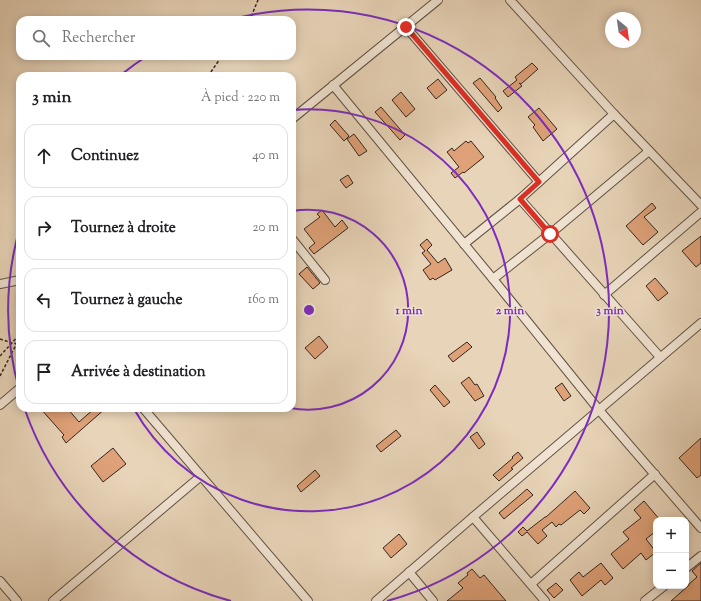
<!DOCTYPE html>
<html lang="fr">
<head>
<meta charset="utf-8">
<style>
	:root { --surface:#fff; --page:#f2f2f2; --text:#202124; --muted:#757577; --line:#e0e0e0 }
	body { margin:0; font-family:"Sorts Mill Goudy",serif; background:var(--page); color:var(--text) }
	.controls { position:absolute; right:12px; bottom:12px; display:grid; overflow:hidden; border-radius:8px; box-shadow:0 2px 10px #0003 }
	.controls button { width:36px; height:36px; display:grid; place-items:center; padding:0; border:0; border-bottom:1px solid var(--line); background:var(--surface); color:var(--text); font:20px sans-serif }
	.compass { position:absolute; left:605px; top:12px; width:36px; height:36px; border-radius:50%; background:var(--surface); box-shadow:0 2px 10px #0003; rotate:151deg }
	.stop { position:absolute; width:12px; height:12px; margin:-9px; border:3px solid #d93025; border-radius:50%; background:#fff }
	.stop.end { background:#d93025; border-color:#fff; box-shadow:0 1px 4px #0008 }
	.list { margin:0; padding:0; list-style:none }
	h2 { display:flex; justify-content:space-between; align-items:center; height:52px; margin:0; padding:0 16px; font-size:17px }
	h2 small { font-size:13px; font-weight:400; color:var(--muted) }
	.list li { display:grid; grid-template-columns:26px 1fr auto; gap:12px; align-items:center; box-sizing:border-box; height:64px; margin:0 8px 8px; padding:0 8px; border:1px solid var(--line); border-radius:12px }
	.list b { display:block; font-size:15px; white-space:nowrap }
	.list em { font-size:13px; font-style:normal; color:var(--muted) }
	.icon { flex:none; width:22px; height:22px; fill:none; stroke:currentColor; stroke-width:2; stroke-linecap:round; stroke-linejoin:round }
	.map { position:relative; flex:none; width:701px; height:601px; overflow:hidden }
	.search { position:absolute; background:var(--surface); box-shadow:0 2px 10px #0003; left:16px; top:16px; width:280px; height:44px; display:flex; align-items:center; gap:10px; box-sizing:border-box; padding:0 14px; border-radius:12px; color:var(--muted); font-size:15px }
	.panel { position:absolute; background:var(--surface); box-shadow:0 2px 10px #0003; left:16px; top:72px; width:280px; height:340px; border-radius:12px }
	.map>svg:first-child { display:block }
	.building { fill:#dfa178; stroke:#342520 }
	.lines { fill:none; stroke-linecap:round; stroke-linejoin:round }
	.street-casing { stroke:#615146; stroke-width:10 }
	.path { stroke:#342520; stroke-width:1.5; stroke-dasharray:3 2; stroke-linecap:butt }
	.street { stroke:#f0e3d1; stroke-width:8 }
	.route { stroke:#d93025; stroke-width:5 }
	.ring { fill:none; stroke:#7b2cbf; stroke-width:2 }
	.centre { fill:#7b2cbf; stroke:#f0e3d1; stroke-width:2 }
	.ring-label { font-size:12px; text-anchor:middle; font-weight:bold; fill:#7b2cbf; stroke:#f0e3d1; stroke-width:3; stroke-linejoin:round; paint-order:stroke }
</style>
</head>
<body>
<div class="map">
<svg width="701" height="601" viewBox="0 0 701 601">
	<rect width="100%" height="100%" fill="#e8d4b8"/>
	<filter id="stains"><feTurbulence type="fractalNoise" baseFrequency=".005" numOctaves="4"/><feColorMatrix values="0 0 0 0 .2 0 0 0 0 .09 0 0 0 0 .02 0 0 0 .5 -.17"/></filter>
	<radialGradient id="worn" r=".72"><stop offset=".6" stop-color="#630" stop-opacity="0"/><stop offset="1" stop-color="#630" stop-opacity=".3"/></radialGradient>
	<!-- building -->
	<g class="building">
		<polygon points="532,63 538,69 521,84 519,83 522,86 508,97 503,91 517,80 515,77"/>
		<polygon points="480,78 496,97 495,98 502,108 498,112 473,83"/>
		<polygon points="438,79 447,90 436,99 427,88"/>
		<polygon points="401,92 415,109 406,117 392,100"/>
		<polygon points="381,107 405,135 400,140 375,112"/>
		<polygon points="539,108 557,129 543,141 533,127 535,125 528,117"/>
		<polygon points="335,120 349,136 344,141 330,125"/>
		<polygon points="354,134 367,151 359,156 347,139"/>
		<polygon points="466,141 468,143 471,141 484,157 464,173 463,172 455,178 451,173 459,167 447,152 452,148 454,151"/>
		<polygon points="348,175 353,183 346,188 340,180"/>
		<polygon points="652,203 656,208 644,217 658,232 643,245 626,226"/>
		<polygon points="322,210 335,227 342,220 348,228 314,254 309,248 315,243 304,229 320,217 317,214"/>
		<polygon points="701,236 701,263 696,267 682,251"/>
		<polygon points="427,239 432,245 427,250 438,263 445,258 452,270 435,280 433,278 430,280 423,270 431,264 422,253 425,251 420,245"/>
		<polygon points="307,267 320,283 313,289 299,274"/>
		<polygon points="655,278 668,293 658,301 646,286"/>
		<polygon points="319,336 328,347 315,359 305,348"/>
		<polygon points="467,342 472,347 453,362 448,356"/>
		<polygon points="469,377 475,385 477,384 484,396 475,401 461,383"/>
		<polygon points="562,383 571,396 564,401 555,388"/>
		<polygon points="435,385 450,402 444,407 430,390"/>
		<polygon points="40,408 67,408 79,422 95,408 106,408 66,443 62,437 64,435"/>
		<polygon points="396,430 401,436 381,452 376,446"/>
		<polygon points="477,432 485,444 479,449 470,437"/>
		<polygon points="701,438 701,475 697,478 679,458"/>
		<polygon points="113,448 126,464 103,482 91,466"/>
		<polygon points="518,452 523,458 511,468 513,469 499,481 493,475 513,458 512,457"/>
		<polygon points="315,470 320,476 301,492 297,486"/>
		<polygon points="527,489 533,495 504,519 499,513"/>
		<polygon points="575,491 590,508 584,514 580,510 561,525 559,524 556,527 552,522 542,530 547,536 538,544 527,532 522,536 518,532 523,527 527,531 545,517 546,517"/>
		<polygon points="644,501 660,520 656,520 656,531 646,539 656,552 646,560 641,553 623,569 611,554 629,539 623,532 641,518 634,510"/>
		<polygon points="399,534 407,544 391,558 383,548"/>
		<polygon points="601,563 613,578 605,585 601,580 582,596 570,580 579,572 583,577"/>
		<polygon points="701,563 701,601 671,601 689,585 689,584 697,577 692,571"/>
		<polygon points="472,569 480,578 484,575 506,601 447,601 463,588 458,583 468,575 467,573"/>
		<polygon points="556,583 563,590 554,598 547,590"/>
	</g>
	<g class="lines">
		<defs>
			<g id="street">
				<polyline points="510,0 614,114 701,205"/>
				<polyline points="406,27 539,182"/>
				<polyline points="333,85 493,279 599,410 701,528"/>
				<polyline points="292,119 438,0"/>
				<polyline points="520,199 660,357"/>
				<polyline points="292,239 325,280"/>
				<polyline points="464,244 520,199 614,114"/>
				<polyline points="493,279 550,234 649,151"/>
				<polyline points="0,284 20,280"/>
				<polyline points="604,295 701,212"/>
				<polyline points="0,405 20,388"/>
				<polyline points="143,408 308,601"/>
				<polyline points="473,517 545,601"/>
				<polyline points="686,568 701,556"/>
				<polyline points="409,572 433,601"/>
				<polyline points="0,581 17,601"/>
				<polyline points="531,584 655,474"/>
				<polyline points="53,601 201,476"/>
				<polyline points="376,601 473,517 701,323"/>
				<polyline points="645,601 664,586"/>
			</g>
		</defs>
		<!-- street casing -->
		<use href="#street" class="street-casing"/>
		<!-- path -->
		<g class="path">
			<polyline points="248,20 251,17 258,0"/>
			<polyline points="208,76 222,56"/>
			<polyline points="0,339 12,343 20,344"/>
			<polyline points="0,356 20,334"/>
			<polyline points="0,376 20,337"/>
		</g>
		<!-- street -->
		<use href="#street" class="street"/>
	</g>
	<g class="lines">
		<!-- route -->
		<polyline class="route" points="406,27 539,182 520,199 550,234"/>
	</g>
	<!-- distance rings -->
	<g class="ring">
		<path d="M292 211A100 100 0 1 1 290 408"/>
		<path d="M293 110A201 201 0 1 1 134 409"/>
		<path d="M231 601A301 301 0 0 1 25 410M20 393A301 301 0 0 1 20 227M122 74A301 301 0 0 1 147 56M229 20A301 301 0 1 1 387 601"/>
	</g>
	<circle cx="309" cy="310" r="6" class="centre"/>
	<g class="ring-label">
		<text x="409" y="314">1 min</text>
		<text x="510" y="314">2 min</text>
		<text x="610" y="314">3 min</text>
	</g>
	<rect width="100%" height="100%" filter="url(#stains)"/>
	<rect width="100%" height="100%" fill="url(#worn)"/>
</svg>
<div class="controls">
<button>+</button>
<button>−</button>
</div>
<svg class="compass" viewBox="-18 -18 36 36"><path d="M0-13l5 13h-10z" fill="#e53935"/><path d="M0 13l5-13h-10z" fill="#757577"/></svg>
<div class="stop" style="left:550px;top:234px"></div>
<div class="stop end" style="left:406px;top:27px"></div>
<div class="search"><svg class="icon" aria-label="search" viewBox="0 0 24 24"><circle cx="10" cy="10" r="6"/><path d="M15 15l6 6"/></svg>Rechercher</div>
<section class="panel">
<h2>3 min<small>À pied · 220 m</small></h2>
<ul class="list">
<li><svg class="icon" aria-label="ahead" viewBox="0 0 24 24"><path d="M12 20V5M6 11l6-6 6 6"/></svg><div><b>Continuez</b></div><em>40 m</em></li>
<li><svg class="icon" aria-label="right" viewBox="0 0 24 24"><path d="M7 20v-9h11M14 6l5 5-5 5"/></svg><div><b>Tournez à droite</b></div><em>20 m</em></li>
<li><svg class="icon" aria-label="left" viewBox="0 0 24 24"><path d="M17 20v-9H6M10 6l-5 5 5 5"/></svg><div><b>Tournez à gauche</b></div><em>160 m</em></li>
<li><svg class="icon" aria-label="arrive" viewBox="0 0 24 24"><path d="M6 21V4h12l-3 4 3 4H6"/></svg><div><b>Arrivée à destination</b></div></li>
</ul>
</section>
</div>
</body>
</html>
